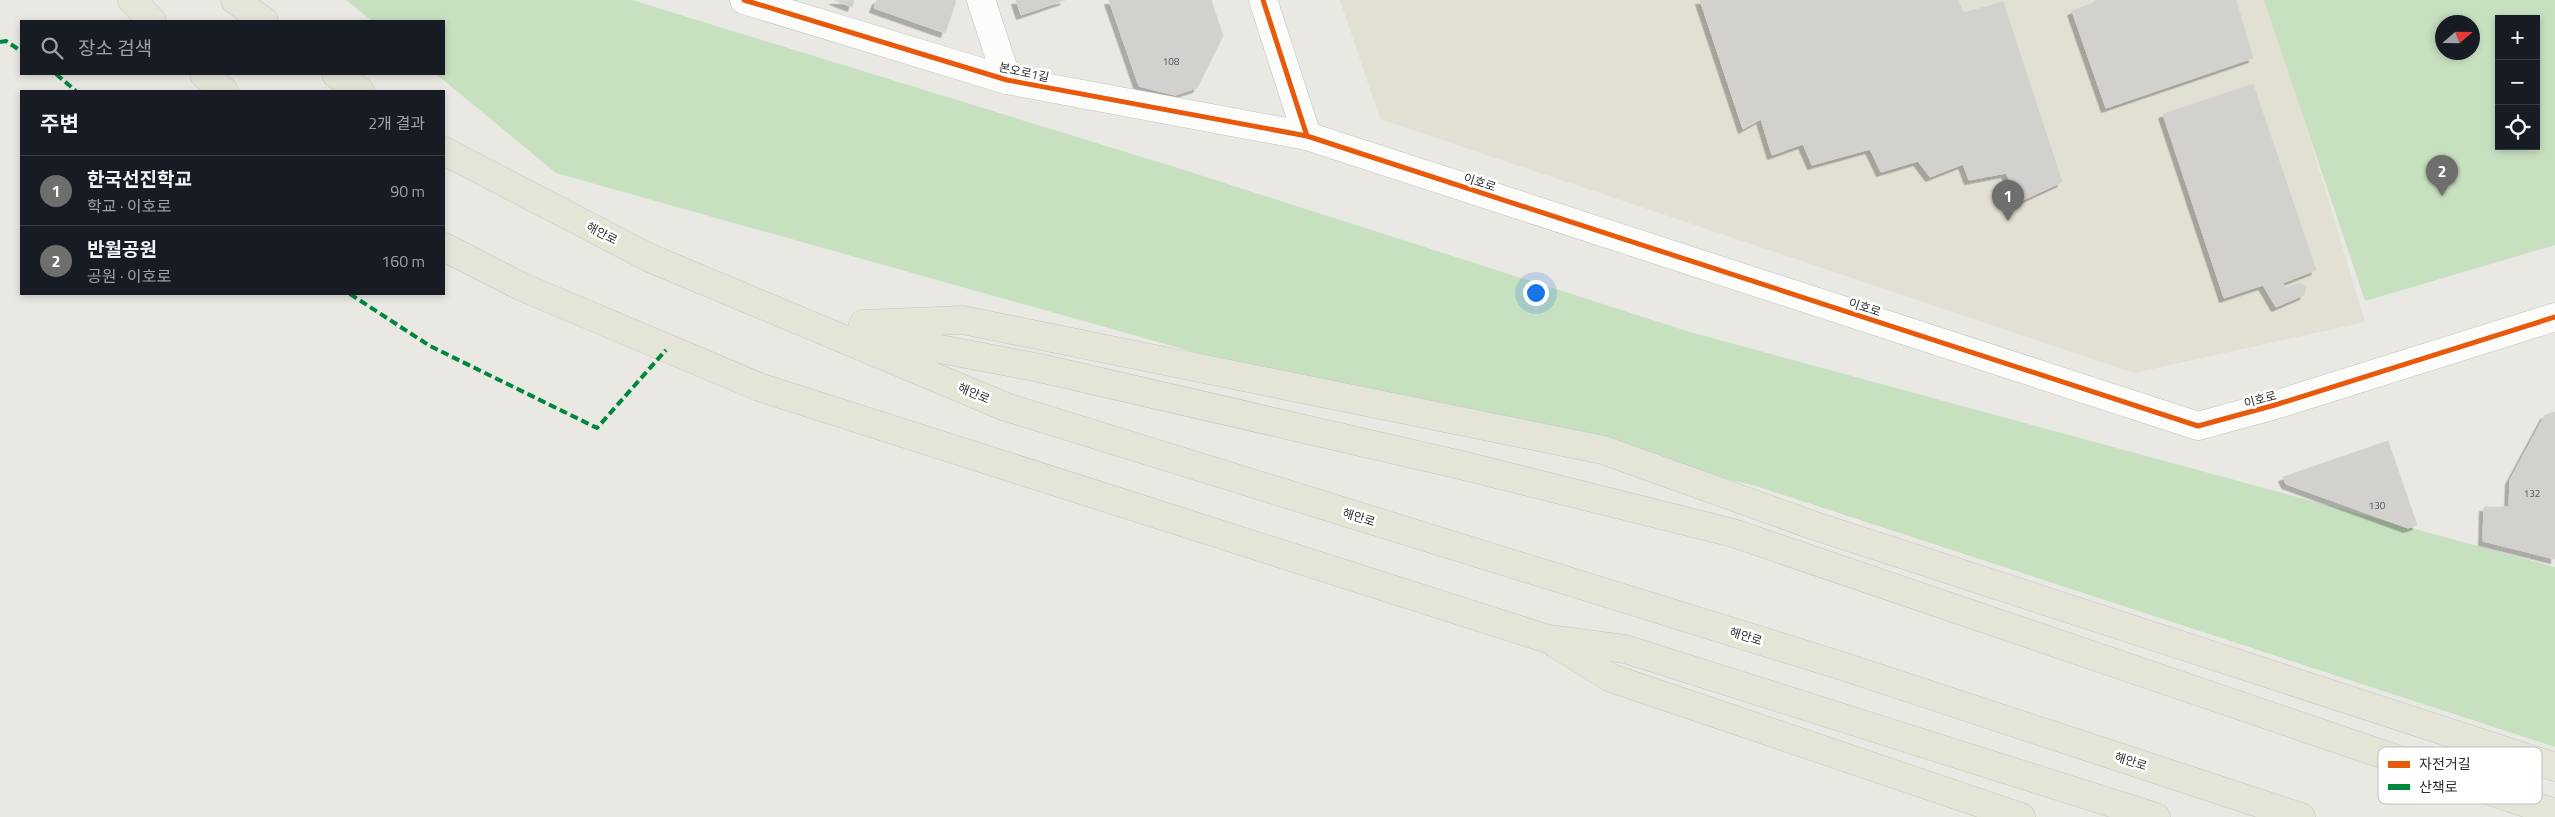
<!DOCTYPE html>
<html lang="ko">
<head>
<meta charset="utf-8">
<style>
	:root { --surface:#171b24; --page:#20242c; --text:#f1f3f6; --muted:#9ea1a6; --line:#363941; --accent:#6e6e6c }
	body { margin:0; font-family:"Titillium Web","Noto Sans KR",sans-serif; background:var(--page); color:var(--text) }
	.controls { position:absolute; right:15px; top:15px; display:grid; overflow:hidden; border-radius:0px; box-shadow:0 2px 8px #0003 }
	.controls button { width:45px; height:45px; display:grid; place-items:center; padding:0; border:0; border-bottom:1px solid var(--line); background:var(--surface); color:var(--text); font:25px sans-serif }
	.compass { position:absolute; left:2435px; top:15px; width:45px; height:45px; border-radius:50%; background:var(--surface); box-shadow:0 2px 8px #0003; rotate:70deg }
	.you { position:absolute; left:1535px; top:292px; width:18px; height:18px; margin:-12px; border:4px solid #fff; border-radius:50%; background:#1a73e8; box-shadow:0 0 0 8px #1a73e833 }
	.badge { display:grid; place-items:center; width:32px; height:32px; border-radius:50%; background:var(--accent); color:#fff; font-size:16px; font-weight:700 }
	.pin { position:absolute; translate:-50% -41px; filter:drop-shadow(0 1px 2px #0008) }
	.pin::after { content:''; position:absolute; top:26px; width:18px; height:15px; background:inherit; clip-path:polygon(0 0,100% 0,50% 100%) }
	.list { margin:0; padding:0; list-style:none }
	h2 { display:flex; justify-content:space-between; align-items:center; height:65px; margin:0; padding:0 20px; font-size:21px }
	h2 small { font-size:16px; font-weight:400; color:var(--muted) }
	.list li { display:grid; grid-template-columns:32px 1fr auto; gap:15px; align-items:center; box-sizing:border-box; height:70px; padding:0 20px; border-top:1px solid var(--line) }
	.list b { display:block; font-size:19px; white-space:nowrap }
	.list p { margin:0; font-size:16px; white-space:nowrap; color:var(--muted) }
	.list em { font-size:16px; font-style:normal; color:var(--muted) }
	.icon { flex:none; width:28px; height:28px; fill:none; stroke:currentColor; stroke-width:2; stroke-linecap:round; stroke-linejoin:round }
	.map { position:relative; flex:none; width:2555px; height:817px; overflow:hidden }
	.search { position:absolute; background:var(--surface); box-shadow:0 2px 8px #0003; left:20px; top:20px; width:425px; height:55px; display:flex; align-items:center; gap:12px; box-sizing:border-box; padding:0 18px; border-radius:0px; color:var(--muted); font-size:19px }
	.panel { position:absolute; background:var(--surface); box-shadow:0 2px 8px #0003; left:20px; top:90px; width:425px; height:205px; border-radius:0px }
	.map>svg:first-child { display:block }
	.education { fill:#e2e0d2 }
	.park { fill:#c7e1c0; fill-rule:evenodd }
	.building { fill:#d2d1ce; stroke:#d4d3cf; filter:url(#shadow) }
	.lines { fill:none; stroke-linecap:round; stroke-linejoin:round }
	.street-casing { stroke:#c4c3c2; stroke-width:29 }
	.secondary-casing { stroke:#c4c3c2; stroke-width:29 }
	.primary-casing { stroke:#c5c5c2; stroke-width:29 }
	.street { stroke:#fcfcfb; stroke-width:28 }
	.secondary { stroke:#fcfcfb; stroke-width:28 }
	.primary { stroke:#e5e5d7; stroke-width:28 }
	.quiet { stroke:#00873e; stroke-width:4; stroke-dasharray:8 4; stroke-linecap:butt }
	.cycleway-casing { stroke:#fff; stroke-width:8 }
	.cycleway { stroke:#e8590c; stroke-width:5 }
	.labels { text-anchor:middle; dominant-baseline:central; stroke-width:5; stroke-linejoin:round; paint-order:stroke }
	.number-label { font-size:10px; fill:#565655 }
	.street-label { font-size:12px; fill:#2c2c2c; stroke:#fff }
	.key { fill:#fff; stroke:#c0c0c0; stroke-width:1 }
	.key-label { font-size:14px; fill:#2c2c2c }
</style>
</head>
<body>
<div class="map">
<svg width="2555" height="817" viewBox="0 0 2555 817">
	<defs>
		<filter id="shadow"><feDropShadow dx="-4.5" dy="4.5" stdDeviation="0" flood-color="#0004"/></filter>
	</defs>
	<rect width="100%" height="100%" fill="#e9e8e3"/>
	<!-- education -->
	<polygon class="education" points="1340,0 2268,0 2365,322 2134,373 1380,119"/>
	<!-- park -->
	<g class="park">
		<polygon points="346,0 632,0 1181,169 1690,332 2555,567 2555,747 1756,486 1240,365 556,173 436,74 444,74 444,21 372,21"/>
		<path d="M2264 0H2555V245L2365 301ZM2499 19H2536V146H2499ZM2442 22H2472V52H2442Z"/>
	</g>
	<!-- building -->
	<g class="building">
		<polygon points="834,0 854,0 852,7"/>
		<polygon points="877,0 954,0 956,1 945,33 874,8"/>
		<polygon points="1016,0 1065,0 1021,15"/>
		<polygon points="1109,0 1211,0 1223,36 1197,88 1175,95 1139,86"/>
		<polygon points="1700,0 1958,0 1963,13 2003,2 2062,182 2021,201 2006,173 1969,180 1963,164 1930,177 1918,161 1881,172 1870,149 1812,165 1803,144 1772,155 1761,119 1743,129"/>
		<polygon points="2095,0 2236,0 2253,58 2106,108 2072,11 2095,2"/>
		<polygon points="2253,84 2316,270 2283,283 2285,288 2300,283 2306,286 2304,295 2276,307 2263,285 2224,298 2163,114"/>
		<polygon points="2555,412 2555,559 2483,541 2484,507 2509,507 2510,480 2545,415"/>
		<polygon points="2388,441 2417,525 2408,528 2286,484 2283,477"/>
	</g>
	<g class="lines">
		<defs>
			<g id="street">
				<polyline points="744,0 1007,80 1307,136"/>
				<polyline points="981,0 1007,80"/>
			</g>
			<polyline id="secondary" points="1263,0 1307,136 2198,426 2275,405 2555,317"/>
			<g id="primary">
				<polyline points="132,0 152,21"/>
				<polyline points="235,0 264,21"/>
				<polyline points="204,74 224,91"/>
				<polyline points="336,74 360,91"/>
				<polyline points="444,151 650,258 1006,407 1839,665 2301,817"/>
				<polyline points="444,247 520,286 759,387 1548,639 1625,649 2156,817"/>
				<polyline points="863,324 963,320 1603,450 1815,526 2555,767"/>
				<polyline points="865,335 1040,368 1465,466 1733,533 2555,813"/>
				<polyline points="1556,644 1611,678 2021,817"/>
			</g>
		</defs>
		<!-- street casing -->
		<use href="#street" class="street-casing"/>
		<!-- secondary casing -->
		<use href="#secondary" class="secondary-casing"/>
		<!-- primary casing -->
		<use href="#primary" class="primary-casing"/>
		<!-- street -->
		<use href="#street" class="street"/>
		<!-- secondary -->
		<use href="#secondary" class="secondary"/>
		<!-- primary -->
		<use href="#primary" class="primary"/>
		<!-- quiet -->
		<g class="quiet">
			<polyline points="0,42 6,41 21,51"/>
			<polyline points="56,74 76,91"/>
			<polyline points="350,294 430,346 597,428 666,350"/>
		</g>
		<defs>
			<g id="cycleway">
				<polyline points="744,0 1007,80 1307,136"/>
				<polyline points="1263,0 1307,136 2198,426 2275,405 2555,317"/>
			</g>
		</defs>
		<!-- cycleway casing -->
		<use href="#cycleway" class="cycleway-casing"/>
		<!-- cycleway -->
		<use href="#cycleway" class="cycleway"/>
	</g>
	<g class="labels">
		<!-- number labels -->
		<g class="number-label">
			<text x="1171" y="61">108</text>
			<text x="2532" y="493">132</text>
			<text x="2377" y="505">130</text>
		</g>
		<!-- street labels -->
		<g class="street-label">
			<text transform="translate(1024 72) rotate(12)">본오로1길</text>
			<text transform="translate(1480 182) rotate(18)">이호로</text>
			<text transform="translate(602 233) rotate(28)">해안로</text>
			<text transform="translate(1865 307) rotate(18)">이호로</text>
			<text transform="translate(974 393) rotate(23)">해안로</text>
			<text transform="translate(2260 399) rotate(-15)">이호로</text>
			<text transform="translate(1359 517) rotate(17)">해안로</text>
			<text transform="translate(1746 636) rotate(17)">해안로</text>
			<text transform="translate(2131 761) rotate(18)">해안로</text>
		</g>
	</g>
	<!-- legend -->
	<rect x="2378" y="747" width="164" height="57" rx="8" class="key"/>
	<rect x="2388" y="761" width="22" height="7" fill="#e8590c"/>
	<rect x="2388" y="784" width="22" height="6" fill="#00873e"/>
	<g class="key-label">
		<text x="2419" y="769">자전거길</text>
		<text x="2419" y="792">산책로</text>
	</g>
</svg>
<div class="controls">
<button>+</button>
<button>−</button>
<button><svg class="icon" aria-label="locate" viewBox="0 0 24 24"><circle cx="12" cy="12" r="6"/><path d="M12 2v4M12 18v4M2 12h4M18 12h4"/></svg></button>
</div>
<svg class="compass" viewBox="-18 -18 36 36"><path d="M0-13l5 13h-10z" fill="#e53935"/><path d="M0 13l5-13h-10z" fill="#9ea1a6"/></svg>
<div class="you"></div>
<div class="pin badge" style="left:2008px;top:221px">1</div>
<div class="pin badge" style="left:2442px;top:196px">2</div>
<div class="search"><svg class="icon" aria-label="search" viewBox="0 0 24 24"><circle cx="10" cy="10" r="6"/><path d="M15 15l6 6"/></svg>장소 검색</div>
<section class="panel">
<h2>주변<small>2개 결과</small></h2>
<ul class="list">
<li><span class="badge">1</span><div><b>한국선진학교</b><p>학교 · 이호로</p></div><em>90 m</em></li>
<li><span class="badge">2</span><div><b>반월공원</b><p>공원 · 이호로</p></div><em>160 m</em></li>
</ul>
</section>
</div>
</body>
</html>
